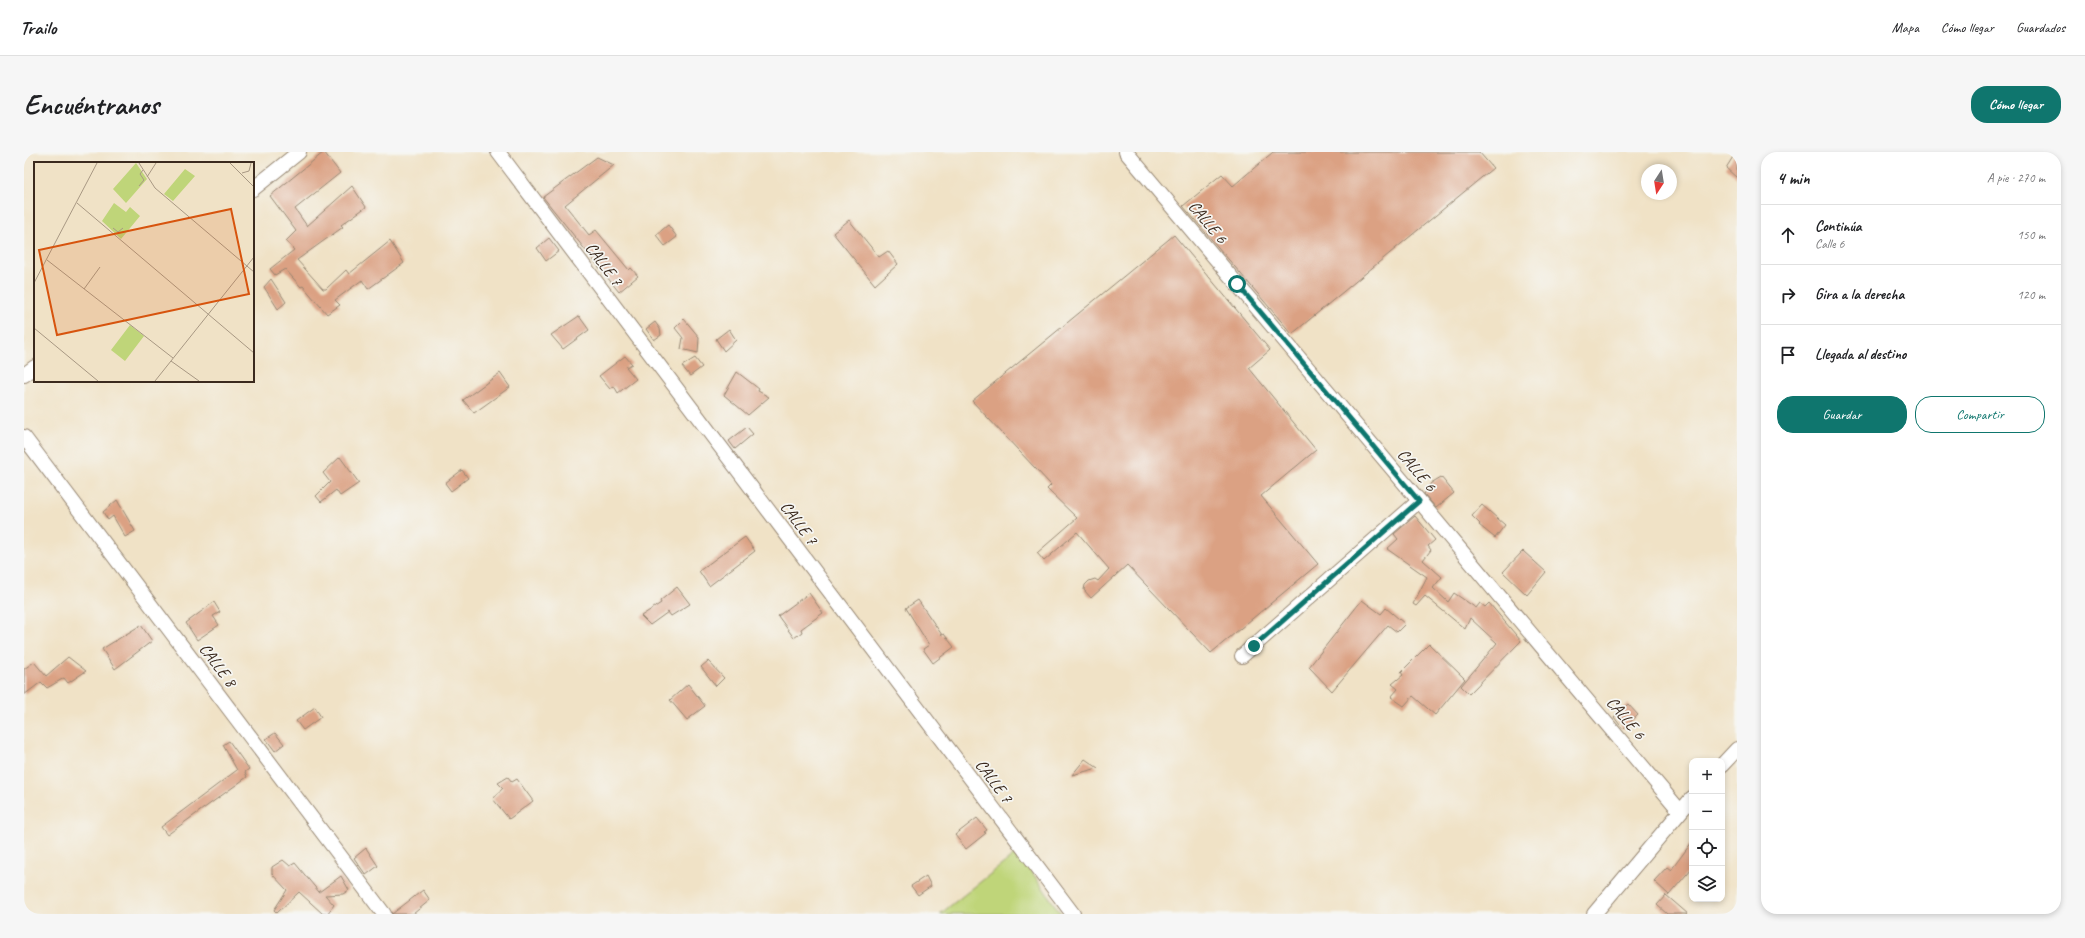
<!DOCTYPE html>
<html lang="es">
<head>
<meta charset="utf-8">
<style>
	:root { --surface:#fff; --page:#f6f6f6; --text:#202124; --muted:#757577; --line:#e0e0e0; --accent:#0f766e }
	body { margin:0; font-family:Caveat,sans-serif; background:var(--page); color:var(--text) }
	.controls { position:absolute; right:12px; bottom:12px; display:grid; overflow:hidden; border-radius:8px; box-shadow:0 2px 6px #0003 }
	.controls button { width:36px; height:36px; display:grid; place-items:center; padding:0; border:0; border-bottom:1px solid var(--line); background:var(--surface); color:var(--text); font:20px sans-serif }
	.compass { position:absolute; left:1617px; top:12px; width:36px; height:36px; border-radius:50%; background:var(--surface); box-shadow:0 2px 6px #0003; rotate:192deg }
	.stop { position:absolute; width:12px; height:12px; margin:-9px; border:3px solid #0f766e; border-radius:50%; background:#fff }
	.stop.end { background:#0f766e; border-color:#fff; box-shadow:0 1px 4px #0008 }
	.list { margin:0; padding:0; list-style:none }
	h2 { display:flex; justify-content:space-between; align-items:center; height:52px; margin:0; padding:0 16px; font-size:17px }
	h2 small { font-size:13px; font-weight:400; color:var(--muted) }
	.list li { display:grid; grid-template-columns:26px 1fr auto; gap:12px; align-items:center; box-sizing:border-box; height:60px; padding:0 16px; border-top:1px solid var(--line) }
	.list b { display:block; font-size:15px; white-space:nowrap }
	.list p { margin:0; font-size:13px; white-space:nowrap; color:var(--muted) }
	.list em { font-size:13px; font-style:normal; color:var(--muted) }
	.actions { display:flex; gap:8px; padding:12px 16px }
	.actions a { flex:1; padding:9px 0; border:1px solid var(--accent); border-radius:16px; text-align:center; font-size:14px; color:var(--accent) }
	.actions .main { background:var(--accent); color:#fff }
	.icon { flex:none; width:22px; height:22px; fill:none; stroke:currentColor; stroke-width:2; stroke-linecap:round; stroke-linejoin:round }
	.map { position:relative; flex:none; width:1713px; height:762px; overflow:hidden; border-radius:16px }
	header { display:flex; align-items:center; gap:24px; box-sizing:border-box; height:56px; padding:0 20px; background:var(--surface); border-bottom:1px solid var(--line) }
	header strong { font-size:19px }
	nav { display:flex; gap:22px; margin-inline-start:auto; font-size:14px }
	.intro { display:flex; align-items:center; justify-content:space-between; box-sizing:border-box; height:96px; padding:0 24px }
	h1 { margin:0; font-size:28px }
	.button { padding:10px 18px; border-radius:16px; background:var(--accent); color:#fff; font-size:14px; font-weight:700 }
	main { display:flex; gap:24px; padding:0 24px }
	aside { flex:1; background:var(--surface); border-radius:16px; box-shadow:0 2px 6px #0003 }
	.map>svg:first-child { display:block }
	.green { fill:#bfd579; stroke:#7d804c }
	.building { fill:#dba183 }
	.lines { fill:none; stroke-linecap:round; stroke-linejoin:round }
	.minor-casing { stroke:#968672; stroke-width:16 }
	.minor { stroke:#fff; stroke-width:14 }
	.route { stroke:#0f766e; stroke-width:5 }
	.labels { text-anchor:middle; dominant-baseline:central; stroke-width:3.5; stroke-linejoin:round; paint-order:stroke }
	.street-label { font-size:17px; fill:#3b2a1e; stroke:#f6f6f2 }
	.inset-road { fill:none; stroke:#a89883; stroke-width:1 }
	.view { fill:#d7540e; fill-opacity:0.15; stroke:#d7540e; stroke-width:2 }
	.inset-edge { fill:none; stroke:#3b2a1e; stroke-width:2 }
</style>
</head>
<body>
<header>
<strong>Trailo</strong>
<nav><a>Mapa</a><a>Cómo llegar</a><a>Guardados</a></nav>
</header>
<div class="intro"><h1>Encuéntranos</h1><a class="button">Cómo llegar</a></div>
<main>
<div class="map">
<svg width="1713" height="762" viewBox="0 0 1713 762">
	<rect width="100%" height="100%" fill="#f6f6f2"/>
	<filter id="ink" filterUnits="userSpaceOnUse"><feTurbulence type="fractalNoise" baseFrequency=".025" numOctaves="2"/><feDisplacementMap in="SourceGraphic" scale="8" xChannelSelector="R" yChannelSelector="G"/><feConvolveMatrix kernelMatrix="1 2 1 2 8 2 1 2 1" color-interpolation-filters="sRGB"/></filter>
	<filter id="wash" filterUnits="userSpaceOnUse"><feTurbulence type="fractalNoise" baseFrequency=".012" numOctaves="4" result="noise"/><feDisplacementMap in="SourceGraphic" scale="16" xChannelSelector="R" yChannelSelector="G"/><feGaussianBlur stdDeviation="0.9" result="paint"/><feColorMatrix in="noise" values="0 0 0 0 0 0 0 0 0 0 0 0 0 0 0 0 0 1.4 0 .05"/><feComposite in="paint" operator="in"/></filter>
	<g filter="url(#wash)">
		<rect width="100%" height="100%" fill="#f0e2c6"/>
		<!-- green -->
		<polygon class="green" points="994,700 1037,762 916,762"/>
		<g id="blocks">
			<!-- building -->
			<g class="building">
				<polygon points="300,0 316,21 271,57 283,74 328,34 342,55 317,73 319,75 273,108 299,137 302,137 322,118 325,122 366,89 380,111 344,137 338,128 311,148 316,153 303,162 279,134 277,135 261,117 251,123 246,117 270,98 262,89 272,79 246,44"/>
				<polygon points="1249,0 1455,0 1469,16 1268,182 1159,54 1198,22 1209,34"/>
				<polygon points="1712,0 1713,0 1713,26 1702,16"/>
				<polygon points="573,5 590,13 541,53 565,83 572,78 605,118 607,116 614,124 595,140 519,45"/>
				<polygon points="825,68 855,105 864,99 874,112 851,133 809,81"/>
				<polygon points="644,73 653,85 641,94 632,83"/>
				<polygon points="1150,83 1246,198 1225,216 1292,298 1237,344 1294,412 1187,501 1103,413 1067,446 1060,438 1061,433 1065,429 1071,427 1074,429 1085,417 1053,380 1020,409 1013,401 1053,366 1023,337 1027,333 948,249"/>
				<polygon points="525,86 535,99 522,109 513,96"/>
				<polygon points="247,127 262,150 254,157 240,135"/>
				<polygon points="555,164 565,178 539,197 527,183"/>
				<polygon points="660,167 675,185 674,201 657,197 659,186 651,176"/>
				<polygon points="631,170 636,177 637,183 630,188 622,177"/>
				<polygon points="705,177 712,188 700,199 692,187"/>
				<polygon points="601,204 608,212 602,215 612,227 594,241 590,234 586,237 575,224"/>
				<polygon points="671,206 678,215 666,224 658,214"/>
				<polygon points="713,220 735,237 734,239 745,245 724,263 700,243"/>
				<polygon points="476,221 486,235 450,261 439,248"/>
				<polygon points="723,275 729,282 711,297 705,289"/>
				<polygon points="316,305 335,331 316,344 312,338 297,350 292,344 306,330 299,321"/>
				<polygon points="438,318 444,326 427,339 421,331"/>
				<polygon points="1417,325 1430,341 1412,356 1400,342 1407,331"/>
				<polygon points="93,348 111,379 101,385 89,364 84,368 79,360"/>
				<polygon points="1458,353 1481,373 1471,386 1455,373 1456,372 1448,364"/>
				<polygon points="1391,364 1411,388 1404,394 1407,398 1399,408 1418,425 1409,436 1424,450 1430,441 1452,456 1456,451 1461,455 1465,451 1497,489 1445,542 1437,534 1473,491 1446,466 1441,477 1401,444 1392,454 1389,452 1403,425 1363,397 1374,387 1370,382"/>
				<polygon points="721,385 731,399 685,434 675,419"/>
				<polygon points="1499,399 1522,420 1503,443 1479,420"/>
				<polygon points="653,435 666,452 647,464 644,460 626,473 617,464 637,451 636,449"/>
				<polygon points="785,441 799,461 777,477 778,480 770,486 754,464"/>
				<polygon points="894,448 918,483 920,482 930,495 909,511 899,497 905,493 882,456"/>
				<polygon points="1338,448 1357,462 1362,456 1381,472 1373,480 1364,473 1308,539 1285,515"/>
				<polygon points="190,450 196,460 189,464 195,473 173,488 162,471"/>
				<polygon points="117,473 128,489 91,517 78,497"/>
				<polygon points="1405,492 1441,527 1411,563 1389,544 1380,554 1367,545 1374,537 1368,532 1379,523 1377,520"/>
				<polygon points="44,505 62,519 44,531 40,526 23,536 17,530 0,543 0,517 10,510 22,524"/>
				<polygon points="684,509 700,526 692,534 677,515"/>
				<polygon points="664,532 681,554 663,568 646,548"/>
				<polygon points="1604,552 1614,563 1599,577 1590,565"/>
				<polygon points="291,555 297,565 279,578 272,569"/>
				<polygon points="251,581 260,592 251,599 242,587"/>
				<polygon points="205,589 225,617 221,620 223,625 143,683 137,675 213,618 199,593"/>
				<polygon points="1061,607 1074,616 1048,623"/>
				<polygon points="484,625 488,630 493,627 509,649 485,667 469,647 479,636 474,631"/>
				<polygon points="953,666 963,678 960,680 962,681 942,697 931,683"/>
				<polygon points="1668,690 1668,716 1645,743 1630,729 1643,715 1647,718"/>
				<polygon points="342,696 354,714 342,723 330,706"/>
				<polygon points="259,708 266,714 271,711 295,740 317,724 325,738 319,742 301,743 310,753 303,762 299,762 275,740 253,761 250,758 263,738 248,722 248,715"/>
				<polygon points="902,724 907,734 894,743 887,734"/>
				<polygon points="399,738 406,748 389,762 368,762"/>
				<polygon points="1642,743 1664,762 1643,762 1633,753"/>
			</g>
		</g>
	</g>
	<g filter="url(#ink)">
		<use href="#blocks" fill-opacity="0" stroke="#968672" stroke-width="1"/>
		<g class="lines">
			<defs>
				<g id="minor">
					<polyline points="474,0 1049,762"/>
					<polyline points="1102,0 1656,659"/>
					<polyline points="229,37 275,0"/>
					<polyline points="0,223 11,215"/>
					<polyline points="0,285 360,762"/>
					<polyline points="1218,504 1395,349"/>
					<polyline points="1698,613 1713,597"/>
					<polyline points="1570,762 1668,646"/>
				</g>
			</defs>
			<!-- minor casing -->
			<use href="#minor" class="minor-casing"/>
			<!-- minor -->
			<use href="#minor" class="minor"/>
		</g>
	</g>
	<g class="lines" filter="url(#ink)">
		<!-- route -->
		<polyline class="route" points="1213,132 1395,349 1230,494"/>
	</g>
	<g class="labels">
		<!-- street labels -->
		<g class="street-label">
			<text transform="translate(1184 70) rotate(50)">CALLE 6</text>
			<text transform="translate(580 112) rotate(53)">CALLE 7</text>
			<text transform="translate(1393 318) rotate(50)">CALLE 6</text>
			<text transform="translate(775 371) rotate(53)">CALLE 7</text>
			<text transform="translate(194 513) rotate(53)">CALLE 8</text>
			<text transform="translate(1602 566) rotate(50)">CALLE 6</text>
			<text transform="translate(970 629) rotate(53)">CALLE 7</text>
		</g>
	</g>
	<!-- overview -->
	<g transform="translate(10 10)">
		<rect width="220" height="220" fill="#f0e2c6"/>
		<path d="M102 1 113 17 92 41 79 27ZM151 7 161 14 139 39 130 32ZM80 41 92 50 96 45 106 54 87 77 68 59ZM96 163 110 174 91 199 77 188Z" fill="#bfd579"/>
		<path class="inset-road" d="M105 1 121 26 220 110M196 1 220 25M208 11 215 9 217 1M113 15 122 1M105 24 110 18 106 12 109 8M43 41 220 191M79 66 84 70 89 66M13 98 139 196M0 121 63 1M50 127 66 105M0 166 64 219M137 199 165 219M121 219 220 95"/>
		<path class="view" d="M197 47 215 132 23 173 5 88Z"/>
		<rect width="220" height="220" class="inset-edge"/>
	</g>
</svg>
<div class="controls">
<button>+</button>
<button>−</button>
<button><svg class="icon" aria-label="locate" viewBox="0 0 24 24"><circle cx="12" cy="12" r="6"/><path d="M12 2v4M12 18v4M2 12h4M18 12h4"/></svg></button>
<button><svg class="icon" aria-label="layers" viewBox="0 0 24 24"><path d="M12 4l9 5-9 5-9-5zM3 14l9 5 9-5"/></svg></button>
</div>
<svg class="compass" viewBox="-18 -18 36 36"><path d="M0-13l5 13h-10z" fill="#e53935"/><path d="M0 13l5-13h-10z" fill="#757577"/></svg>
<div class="stop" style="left:1213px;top:132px"></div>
<div class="stop end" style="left:1230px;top:494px"></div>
</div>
<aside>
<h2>4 min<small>A pie · 270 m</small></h2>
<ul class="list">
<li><svg class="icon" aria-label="ahead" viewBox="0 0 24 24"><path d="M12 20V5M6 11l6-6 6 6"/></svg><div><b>Continúa</b><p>Calle 6</p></div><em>150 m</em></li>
<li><svg class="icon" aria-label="right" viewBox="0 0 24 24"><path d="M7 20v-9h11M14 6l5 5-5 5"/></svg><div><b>Gira a la derecha</b></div><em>120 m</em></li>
<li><svg class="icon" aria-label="arrive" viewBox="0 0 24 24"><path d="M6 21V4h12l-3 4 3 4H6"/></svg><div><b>Llegada al destino</b></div></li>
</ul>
<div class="actions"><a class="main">Guardar</a><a>Compartir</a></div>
</aside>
</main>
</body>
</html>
